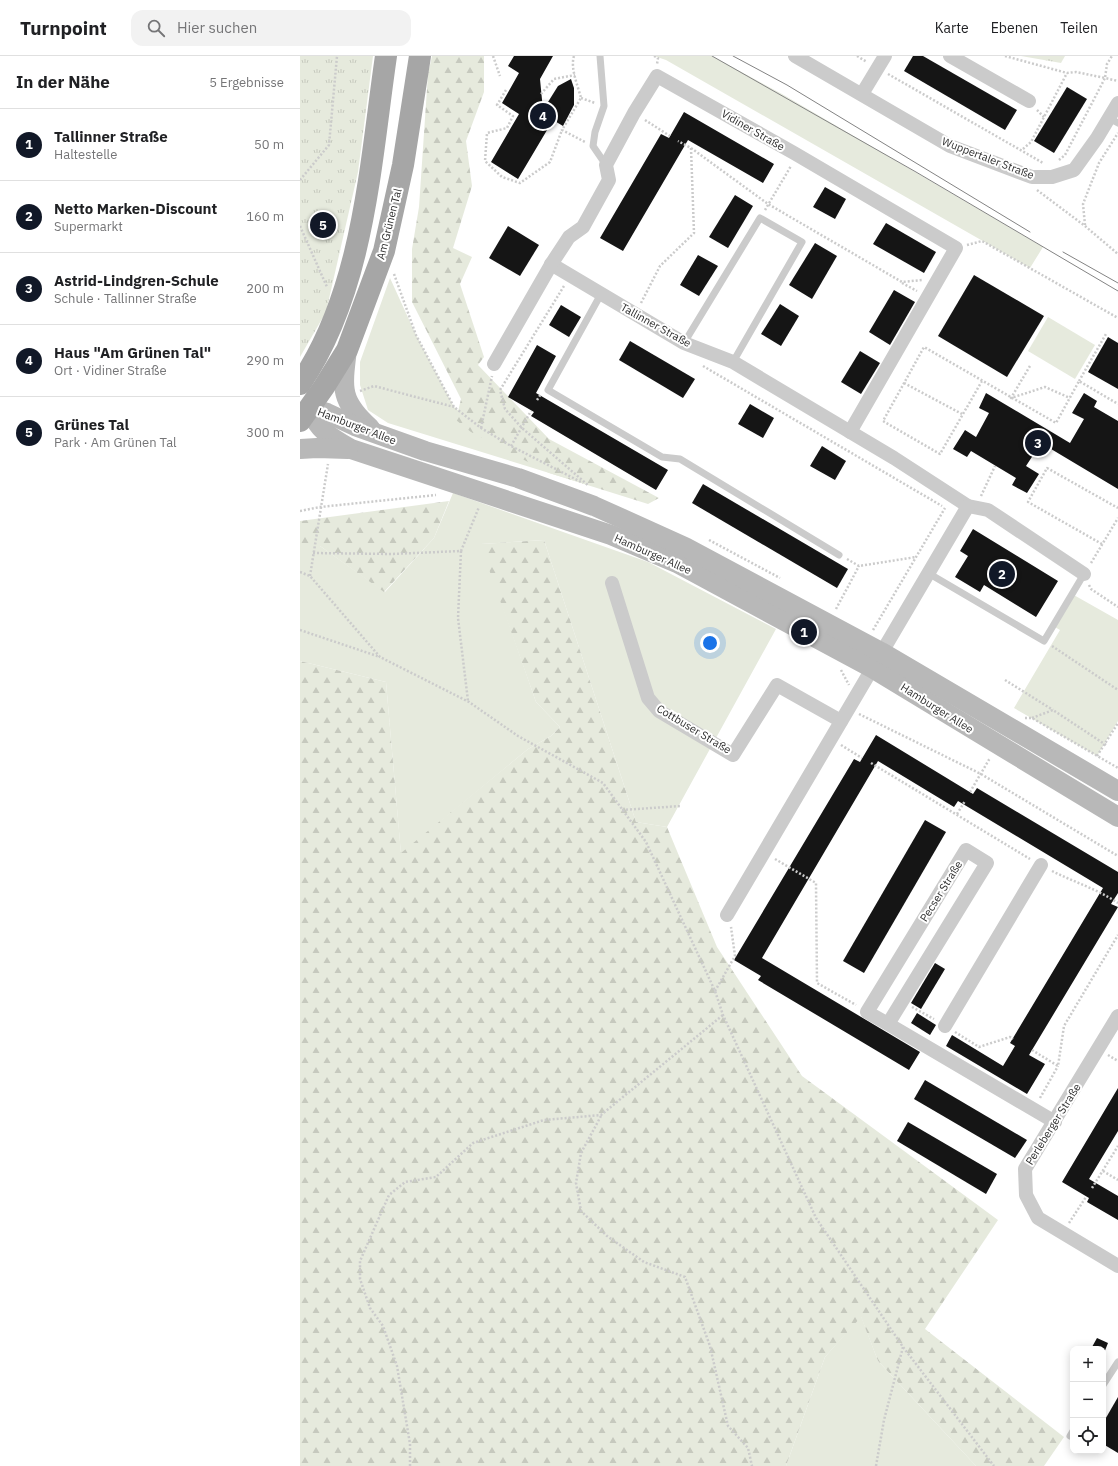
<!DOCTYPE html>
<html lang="de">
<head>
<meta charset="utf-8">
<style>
	:root { --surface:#fff; --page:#f2f2f2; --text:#202124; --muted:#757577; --line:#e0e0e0; --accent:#111827 }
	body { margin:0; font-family:"IBM Plex Sans",sans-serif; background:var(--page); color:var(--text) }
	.controls { position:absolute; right:12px; bottom:12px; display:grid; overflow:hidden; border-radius:8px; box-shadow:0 2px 10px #0003 }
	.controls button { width:36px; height:36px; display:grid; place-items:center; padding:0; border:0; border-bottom:1px solid var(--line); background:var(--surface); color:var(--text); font:20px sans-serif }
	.you { position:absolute; left:410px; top:587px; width:14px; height:14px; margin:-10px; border:3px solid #fff; border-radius:50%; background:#1a73e8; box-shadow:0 0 0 6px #1a73e833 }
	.badge { display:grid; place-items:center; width:26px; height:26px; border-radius:50%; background:var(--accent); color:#fff; font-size:13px; font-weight:700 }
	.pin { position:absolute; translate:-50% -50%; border:2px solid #fff; box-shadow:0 1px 4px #0006 }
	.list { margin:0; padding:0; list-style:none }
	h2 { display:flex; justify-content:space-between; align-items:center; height:52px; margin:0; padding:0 16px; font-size:17px }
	h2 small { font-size:13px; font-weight:400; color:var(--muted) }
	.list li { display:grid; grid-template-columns:26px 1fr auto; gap:12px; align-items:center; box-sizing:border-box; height:72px; padding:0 16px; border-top:1px solid var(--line) }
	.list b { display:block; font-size:15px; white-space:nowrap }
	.list p { margin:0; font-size:13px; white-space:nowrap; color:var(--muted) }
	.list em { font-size:13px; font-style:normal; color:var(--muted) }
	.icon { flex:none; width:22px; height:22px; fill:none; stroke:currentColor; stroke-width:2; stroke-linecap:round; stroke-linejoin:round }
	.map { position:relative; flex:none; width:818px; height:1410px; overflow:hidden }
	header { display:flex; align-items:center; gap:24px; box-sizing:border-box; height:56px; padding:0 20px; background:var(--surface); border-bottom:1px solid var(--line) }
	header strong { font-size:19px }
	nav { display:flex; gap:22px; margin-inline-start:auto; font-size:14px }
	.search { width:280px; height:36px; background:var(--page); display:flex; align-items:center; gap:10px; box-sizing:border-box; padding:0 14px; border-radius:12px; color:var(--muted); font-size:15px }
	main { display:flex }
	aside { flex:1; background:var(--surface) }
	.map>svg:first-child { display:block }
	.grass { fill:#e6eadd }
	.forest { fill:url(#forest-firs) }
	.park { fill:url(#park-tufts) }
	.building { fill:#151515 }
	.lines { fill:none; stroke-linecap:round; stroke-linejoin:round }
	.path { stroke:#cbcbcb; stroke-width:2.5; stroke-dasharray:2 2; stroke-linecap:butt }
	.lane { stroke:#cbcbcb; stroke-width:7 }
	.street { stroke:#cbcbcb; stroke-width:14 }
	.secondary { stroke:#b8b8b8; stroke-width:20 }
	.primary { stroke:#a6a6a6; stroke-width:22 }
	.tram { stroke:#838383; stroke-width:1 }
	.labels { text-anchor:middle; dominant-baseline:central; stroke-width:4; stroke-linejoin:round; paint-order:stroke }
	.street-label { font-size:11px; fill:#2e2e2e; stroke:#fff }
</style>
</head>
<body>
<header>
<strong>Turnpoint</strong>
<div class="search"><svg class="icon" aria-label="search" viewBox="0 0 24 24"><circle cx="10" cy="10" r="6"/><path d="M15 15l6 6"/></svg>Hier suchen</div>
<nav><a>Karte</a><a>Ebenen</a><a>Teilen</a></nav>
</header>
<main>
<aside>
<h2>In der Nähe<small>5 Ergebnisse</small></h2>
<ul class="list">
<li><span class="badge">1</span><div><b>Tallinner Straße</b><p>Haltestelle</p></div><em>50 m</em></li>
<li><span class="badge">2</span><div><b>Netto Marken-Discount</b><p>Supermarkt</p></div><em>160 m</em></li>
<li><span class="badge">3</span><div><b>Astrid-Lindgren-Schule</b><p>Schule · Tallinner Straße</p></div><em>200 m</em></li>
<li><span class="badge">4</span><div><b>Haus &quot;Am Grünen Tal&quot;</b><p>Ort · Vidiner Straße</p></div><em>290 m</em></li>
<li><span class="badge">5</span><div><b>Grünes Tal</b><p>Park · Am Grünen Tal</p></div><em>300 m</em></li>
</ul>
</aside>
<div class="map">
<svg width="818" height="1410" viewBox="0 0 818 1410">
	<defs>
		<pattern id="forest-firs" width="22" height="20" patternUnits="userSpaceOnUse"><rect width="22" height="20" fill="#e6eadd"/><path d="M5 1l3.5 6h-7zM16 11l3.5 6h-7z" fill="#c6c9be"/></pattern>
		<pattern id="park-tufts" width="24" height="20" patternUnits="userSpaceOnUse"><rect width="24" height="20" fill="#e6eadd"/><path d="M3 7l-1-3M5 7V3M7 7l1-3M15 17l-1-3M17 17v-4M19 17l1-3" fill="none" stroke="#c6c9be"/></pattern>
	</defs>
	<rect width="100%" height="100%" fill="#fff"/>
	<!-- grass -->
	<g class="grass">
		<polygon points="354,0 412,0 482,38 743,191 730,212 366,4"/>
		<polygon points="90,222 116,279 154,351 181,372 288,429 88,367 68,354 60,329 60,306"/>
		<polygon points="748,261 795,289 775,323 728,295"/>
		<polygon points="153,437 348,506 476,573 367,771 336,766 244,484 181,488 236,646 260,671 251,680 228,693 101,798 86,626 0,605 0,490 20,490 85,536 134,482"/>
		<polygon points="772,538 818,564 818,665 797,700 714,652 760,574 753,570"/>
		<polygon points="561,1260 578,1305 676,1410 486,1410 525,1301"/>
	</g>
	<!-- forest -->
	<g class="forest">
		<polygon points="132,0 184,0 184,36 166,85 172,130 153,192 172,201 160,228 184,301 178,309 249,383 359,442 348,448 249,417 171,376 156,364 161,343 112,246 112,193 119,151 128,18"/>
		<polygon points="149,445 134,482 84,536 20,490 0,490 0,465"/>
		<polygon points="244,484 336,766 367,771 417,891 502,1020 698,1164 625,1273 764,1381 744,1410 676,1410 578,1305 561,1261 525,1301 486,1410 0,1410 0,605 86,626 101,797 228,693 251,680 260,671 236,646 180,488"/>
	</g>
	<!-- park -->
	<g class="park">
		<polygon points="0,0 73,0 58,116 26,256 0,301"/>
		<polygon points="721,0 765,0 761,7"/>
	</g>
	<!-- building -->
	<g class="building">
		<polygon points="214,0 253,0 240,23 243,54 258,30 271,23 274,32 274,49 263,70 253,64 218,123 191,106 219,58 202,47 219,17 208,10"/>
		<polygon points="613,0 623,0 717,54 705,74 604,15"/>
		<polygon points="767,31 787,43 754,97 734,85"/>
		<polygon points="384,56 474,108 463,127 388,84 323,195 300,182 361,78 369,82"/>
		<polygon points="525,131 546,143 535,163 513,151"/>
		<polygon points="435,139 453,150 428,192 409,181"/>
		<polygon points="586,167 636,196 624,217 573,188"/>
		<polygon points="208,170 239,189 220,220 189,202"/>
		<polygon points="515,187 537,200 512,243 489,229"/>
		<polygon points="398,199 418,210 399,240 380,229"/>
		<polygon points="674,219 744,260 707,321 638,280"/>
		<polygon points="594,234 615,246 590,289 569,276"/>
		<polygon points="480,248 499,260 481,290 461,278"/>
		<polygon points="261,249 281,261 269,281 249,269"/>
		<polygon points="808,281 818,287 818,333 788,316"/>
		<polygon points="330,285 395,323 383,342 319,304"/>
		<polygon points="237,289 256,300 236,337 368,414 356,434 231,360 234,356 208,341"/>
		<polygon points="560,295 580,307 561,338 541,326"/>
		<polygon points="686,337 770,387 784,363 772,357 784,337 797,345 794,351 818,365 818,433 741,387 726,410 739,418 727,437 712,429 716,422 671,395 667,401 653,393 665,374 676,381 689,357 679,352"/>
		<polygon points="450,348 474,362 463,382 438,368"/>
		<polygon points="522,390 546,405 535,424 510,410"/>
		<polygon points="403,428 548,513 537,532 392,447"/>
		<polygon points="673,473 758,525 736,561 684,529 680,536 655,521 668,500 660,495"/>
		<polygon points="576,679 673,738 677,732 818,816 818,837 811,848 818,851 729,999 745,1008 727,1038 646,990 652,979 703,1010 715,990 710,987 803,832 658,745 654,751 578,705 462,902 620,996 609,1014 458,924 461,920 434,904 554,703 560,706"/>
		<polygon points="625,764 646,776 564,917 543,905"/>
		<polygon points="635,907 645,913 621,953 611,947"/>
		<polygon points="617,957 636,969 630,979 611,967"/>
		<polygon points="625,1024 727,1084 715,1102 614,1043"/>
		<polygon points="818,1032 818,1075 789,1123 818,1140 818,1164 787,1146 789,1142 762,1126"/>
		<polygon points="608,1066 697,1118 686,1138 597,1085"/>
		<polygon points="797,1282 808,1287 804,1297 803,1293 792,1291"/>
		<polygon points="818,1341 818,1397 803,1388 803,1367"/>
	</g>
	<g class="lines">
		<!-- path -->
		<g class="path">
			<polyline points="193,0 200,20"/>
			<path d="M274 0C270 12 278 30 281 42L262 74 285 86"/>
			<polyline points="354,0 358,2 357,8"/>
			<polyline points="557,0 567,6"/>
			<polyline points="705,0 767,17 776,16 805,22 807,8 812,0"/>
			<polyline points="588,18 743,107"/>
			<polyline points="206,34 197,49 213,60 207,72 187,77 185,105 202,121 220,127 250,106 262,74"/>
			<polyline points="241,38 254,23 275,19"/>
			<polyline points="281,42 295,47"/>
			<polyline points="737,54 744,61"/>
			<polyline points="345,64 370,80"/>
			<polyline points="391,92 468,148 602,226 622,224"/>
			<polyline points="723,93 731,86 767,17"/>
			<polyline points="759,104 765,99 805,22 818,25"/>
			<polyline points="0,124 29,89 37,0"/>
			<polyline points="737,134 785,170 818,198"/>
			<polyline points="465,154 491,110"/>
			<polyline points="785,169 783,148 799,107 818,77"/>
			<polyline points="0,170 27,231"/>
			<polyline points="667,189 682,185 818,262"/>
			<polyline points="94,218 116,279 154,351 181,372 211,390 283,427"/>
			<polyline points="602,227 617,235"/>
			<polyline points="264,230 200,334 205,353 222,372 289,430"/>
			<polyline points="341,247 360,210 394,177 391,92 378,85"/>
			<polyline points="403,310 642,450"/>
			<polyline points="730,310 711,342 745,331 770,342"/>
			<polyline points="682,325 640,398 583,365 624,291 756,367 779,325 818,348"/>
			<polyline points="779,325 806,278"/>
			<polyline points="604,327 662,358"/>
			<polyline points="60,335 74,330 154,351"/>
			<polyline points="237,344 241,338"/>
			<polyline points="181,372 192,320"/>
			<polyline points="211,390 231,355"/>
			<polyline points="681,440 695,410"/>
			<polyline points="0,455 20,451 136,439"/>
			<polyline points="409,484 480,522"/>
			<polyline points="802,488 728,446 747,412 818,452"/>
			<polyline points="161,495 158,562 168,645"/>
			<polyline points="13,497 92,498 161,495 179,451"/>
			<polyline points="547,503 559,510 616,501"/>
			<polyline points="791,507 818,462"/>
			<polyline points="0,516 10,520 80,601 169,646 218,680 303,727 346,786 415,935 423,959 516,1162 603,1291 694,1410"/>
			<polyline points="10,520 28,408"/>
			<polyline points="789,529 791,533 818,551"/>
			<polyline points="536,553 559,510"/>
			<polyline points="0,574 80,601"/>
			<polyline points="573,574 645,452"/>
			<polyline points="752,590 818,634"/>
			<polyline points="541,614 549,629"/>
			<polyline points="705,624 753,654"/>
			<polyline points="559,658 681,718 818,800"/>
			<polyline points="725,662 732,662 818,712"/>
			<polyline points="732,662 753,654 806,689"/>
			<polyline points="541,689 562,702"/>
			<polyline points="797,700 818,667"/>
			<polyline points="571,707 730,803"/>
			<polyline points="670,736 690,702"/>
			<polyline points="322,754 381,750"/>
			<polyline points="657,758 665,745"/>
			<polyline points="475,803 516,827 517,927 556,949"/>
			<path d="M752 815C774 826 797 833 818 847"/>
			<polyline points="415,935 435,900 431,871"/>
			<polyline points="612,951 634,963"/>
			<polyline points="655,976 679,991 710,981 713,983"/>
			<polyline points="732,994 758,1010 764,970 818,879"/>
			<polyline points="808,999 818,1005"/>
			<polyline points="740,1042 758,1010"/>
			<polyline points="301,1060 281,1097 276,1127 281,1155 307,1180 344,1206 385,1221 410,1290 428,1370 448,1392 452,1410"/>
			<polyline points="803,1115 818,1124"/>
			<polyline points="792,1132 818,1090"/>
			<polyline points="769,1167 786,1141"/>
			<polyline points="110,1410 110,1388 97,1310 83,1270 70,1252 60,1223 60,1205 89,1139 105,1126 136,1121 173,1087 244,1064 301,1059 423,959"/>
			<polyline points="576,1410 584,1364 603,1291"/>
		</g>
		<!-- lane -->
		<g class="lane">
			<polyline points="300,0 304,50 295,76 293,90 306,109"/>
			<polyline points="809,62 818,67"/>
			<polyline points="301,238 248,334 362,401 380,403 539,499"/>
			<polyline points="384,287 460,162 502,186 433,306"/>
			<polyline points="628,517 744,585 784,518"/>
			<polyline points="803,1329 818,1306"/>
			<polyline points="770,1380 773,1375"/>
		</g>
		<!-- street -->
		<g class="street">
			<polyline points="495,0 650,90 732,121 752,121 774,114 797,82 818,47"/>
			<polyline points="650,0 729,45"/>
			<polyline points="562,38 585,0"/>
			<polyline points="251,208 384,287 433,306 594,402 668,450 688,454 784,518"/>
			<polyline points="194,308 252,207 269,181 283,171 309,124 306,109 334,57 357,20 494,97 656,192 550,376"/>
			<polyline points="312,527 348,642 359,655 433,699 477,629 541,665"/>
			<polyline points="427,859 668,450"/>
			<polyline points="818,960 725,1113 726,1139 738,1162 818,1210"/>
			<polyline points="588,968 687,807 666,794 567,956 588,968 755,1066"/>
			<polyline points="645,970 741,809"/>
		</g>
		<!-- secondary -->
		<g class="secondary">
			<path d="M47 294C42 333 40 345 70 372"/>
			<path d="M9 352C19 375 30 381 51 393L311 479 377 507 572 612 818 761"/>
			<polyline points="9,352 27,357 55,370 125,395 218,422 294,450 385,491 581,596 818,735"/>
			<polyline points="0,393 17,392 48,393"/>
		</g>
		<!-- primary -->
		<g class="primary">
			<path d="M0 328C64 234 70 109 86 0"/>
			<polyline points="0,365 24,331 47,294 84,195 103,109 120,0"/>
		</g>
		<!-- tram -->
		<g class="tram">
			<polyline points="412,0 616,116 818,235"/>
			<polyline points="433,0 487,29 730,176"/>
			<polyline points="763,196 818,227"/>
		</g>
	</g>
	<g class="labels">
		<!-- street labels -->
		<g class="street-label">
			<text transform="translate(453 74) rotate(30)">Vidiner Straße</text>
			<text transform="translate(688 102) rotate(21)">Wuppertaler Straße</text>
			<text transform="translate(89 168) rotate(-76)">Am Grünen Tal</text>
			<text transform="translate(356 269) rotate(29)">Tallinner Straße</text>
			<text transform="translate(57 370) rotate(21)">Hamburger Allee</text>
			<text transform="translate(353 498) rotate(24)">Hamburger Allee</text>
			<text transform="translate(637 652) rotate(32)">Hamburger Allee</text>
			<text transform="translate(394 673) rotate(31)">Cottbuser Straße</text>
			<text transform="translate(641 835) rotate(-58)">Pecser Straße</text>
			<text transform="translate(753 1068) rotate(-58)">Perleberger Straße</text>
		</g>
	</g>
</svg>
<div class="controls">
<button>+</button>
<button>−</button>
<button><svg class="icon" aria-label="locate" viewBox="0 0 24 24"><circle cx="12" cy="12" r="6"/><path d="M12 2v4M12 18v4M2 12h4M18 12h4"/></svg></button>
</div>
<div class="you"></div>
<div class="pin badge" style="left:504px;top:576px">1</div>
<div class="pin badge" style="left:702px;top:518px">2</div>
<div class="pin badge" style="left:738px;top:387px">3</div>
<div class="pin badge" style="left:243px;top:60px">4</div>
<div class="pin badge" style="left:23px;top:169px">5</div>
</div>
</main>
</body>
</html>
